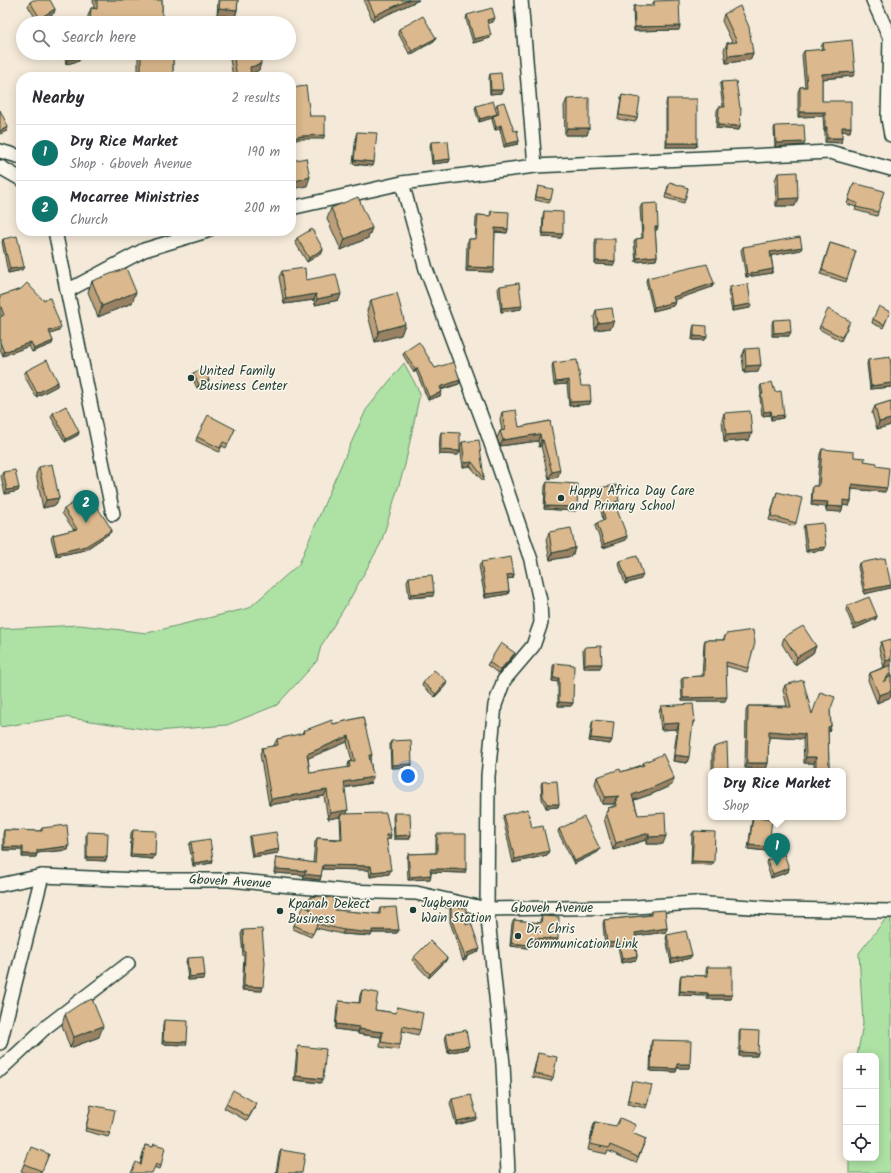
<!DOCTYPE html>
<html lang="en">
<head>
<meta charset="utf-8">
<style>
	:root { --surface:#fff; --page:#f2f2f3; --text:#2b2b33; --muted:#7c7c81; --line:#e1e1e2; --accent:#0f766e }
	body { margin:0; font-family:Kalam,sans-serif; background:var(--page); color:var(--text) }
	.controls { position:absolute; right:12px; bottom:12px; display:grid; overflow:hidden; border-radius:8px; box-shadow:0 2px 10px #0003 }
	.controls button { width:36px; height:36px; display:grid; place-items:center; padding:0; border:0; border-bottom:1px solid var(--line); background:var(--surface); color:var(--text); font:20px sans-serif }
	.you { position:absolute; left:408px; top:776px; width:14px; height:14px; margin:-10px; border:3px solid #fff; border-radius:50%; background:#1a73e8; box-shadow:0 0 0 6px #1a73e833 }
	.badge { display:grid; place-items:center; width:26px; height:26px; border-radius:50%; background:var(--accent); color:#fff; font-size:13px; font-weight:700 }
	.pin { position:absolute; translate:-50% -33px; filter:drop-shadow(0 1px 2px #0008) }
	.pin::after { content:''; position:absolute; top:21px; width:14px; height:12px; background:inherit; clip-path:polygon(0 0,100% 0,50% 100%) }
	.popup { position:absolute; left:708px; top:768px; width:138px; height:52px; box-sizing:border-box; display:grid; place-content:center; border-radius:8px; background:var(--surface); filter:drop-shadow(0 1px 3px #0005); font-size:13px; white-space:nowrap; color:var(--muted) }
	.popup b { font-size:15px; color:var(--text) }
	.popup::after { content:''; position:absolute; left:50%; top:100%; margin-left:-8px; border:8px solid transparent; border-top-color:var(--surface) }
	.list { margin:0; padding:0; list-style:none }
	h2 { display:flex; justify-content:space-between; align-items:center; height:52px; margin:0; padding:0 16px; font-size:17px }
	h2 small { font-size:13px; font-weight:400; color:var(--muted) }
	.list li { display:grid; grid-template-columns:26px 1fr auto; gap:12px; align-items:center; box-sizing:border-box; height:56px; padding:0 16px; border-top:1px solid var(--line) }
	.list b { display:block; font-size:15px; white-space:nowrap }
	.list p { margin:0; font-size:13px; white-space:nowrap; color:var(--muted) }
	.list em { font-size:13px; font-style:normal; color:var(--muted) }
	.icon { flex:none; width:22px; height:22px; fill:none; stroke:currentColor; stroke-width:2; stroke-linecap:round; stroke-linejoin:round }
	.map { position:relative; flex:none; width:891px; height:1173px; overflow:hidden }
	.search { position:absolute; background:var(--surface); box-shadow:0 2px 10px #0003; left:16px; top:16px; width:280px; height:44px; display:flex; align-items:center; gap:10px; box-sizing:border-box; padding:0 14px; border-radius:22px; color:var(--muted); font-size:15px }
	.panel { position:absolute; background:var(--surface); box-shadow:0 2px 10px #0003; left:16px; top:72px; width:280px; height:164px; border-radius:16px }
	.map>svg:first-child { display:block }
	.green { fill:#aee2a4; stroke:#66906c }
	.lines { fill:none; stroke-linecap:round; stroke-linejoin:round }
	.minor-casing { stroke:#1f3d34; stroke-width:16 }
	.minor { stroke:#fbf7ec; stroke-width:13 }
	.wall { fill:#bc9e79; stroke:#1f3d34; fill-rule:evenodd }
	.shaded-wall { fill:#998163; stroke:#1f3d34 }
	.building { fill:#dbb88d; stroke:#1f3d34; fill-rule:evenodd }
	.poi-dot { fill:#1f3d34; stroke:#fbf7ec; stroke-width:1.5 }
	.labels { text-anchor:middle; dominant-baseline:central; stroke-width:3; stroke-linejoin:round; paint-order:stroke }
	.poi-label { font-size:13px; fill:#1f3d34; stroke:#fbf7ec; text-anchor:start }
	.street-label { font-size:13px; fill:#1f3d34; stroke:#fbf7ec }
</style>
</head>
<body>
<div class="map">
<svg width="891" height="1173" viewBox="0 0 891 1173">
	<rect width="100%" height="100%" fill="#f5ead9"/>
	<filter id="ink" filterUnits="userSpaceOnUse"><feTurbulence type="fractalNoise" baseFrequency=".025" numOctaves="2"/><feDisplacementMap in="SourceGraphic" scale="8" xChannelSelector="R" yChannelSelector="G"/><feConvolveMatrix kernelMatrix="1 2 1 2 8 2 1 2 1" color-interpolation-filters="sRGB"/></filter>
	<g filter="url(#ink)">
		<!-- green -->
		<g class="green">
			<polygon points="404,363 420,393 405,465 381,543 351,597 321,646 317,661 277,705 227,725 157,731 64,717 0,727 0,629 79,625 147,633 249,608 299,564 334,481 366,410"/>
			<polygon points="891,912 891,1173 849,1173 849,1158 876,1158 876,1056 857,1056 863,1024 859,953"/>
		</g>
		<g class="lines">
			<defs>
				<g id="minor">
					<polyline points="521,0 535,166"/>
					<polyline points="873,0 890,38 888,118 891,135"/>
					<polyline points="0,151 21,157"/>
					<polyline points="0,167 21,179"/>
					<polyline points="402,183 426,269 487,432 531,560 540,601 541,623 533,646 504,680 495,705 488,776 487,909 503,1064 508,1173"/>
					<polyline points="291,208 402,183 535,166 830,152 891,169"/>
					<polyline points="55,231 113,514"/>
					<polyline points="67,291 144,250 207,231"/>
					<polyline points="0,885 42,876 140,880 230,880 343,891 416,893 487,909 635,907 694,903 778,909 891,911"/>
					<polyline points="0,1043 42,876"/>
					<polyline points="0,1070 46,1027 128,964"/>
				</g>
			</defs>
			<!-- minor casing -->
			<use href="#minor" class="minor-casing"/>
			<!-- minor -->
			<use href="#minor" class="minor"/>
		</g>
		<!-- wall -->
		<g class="wall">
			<polygon points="93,0 162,0 162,23 180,23 87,23 88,16 91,8 94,8"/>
			<polygon points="218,0 238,0 237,10 235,17 217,15"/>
			<polygon points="365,0 419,0 373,21 364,2"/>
			<polygon points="654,1 679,30 634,31 633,10 634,6 652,6"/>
			<polygon points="30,2 55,9 54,13 38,22 28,6"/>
			<polygon points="724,14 753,53 750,60 726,63 724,50 727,43 732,42 722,21"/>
			<polygon points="467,15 493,22 488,23 490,38 473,43 466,19"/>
			<polygon points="399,29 436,38 434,41 410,55 398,33"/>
			<polygon points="823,43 855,72 853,76 822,79 822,101 851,127 850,132 842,131 841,143 825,142 825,131 824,131 823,116 798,117 798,92 800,87 805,87 802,55 804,51 822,50 821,47"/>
			<polygon points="64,53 79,53 79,61 66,64"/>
			<polygon points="138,53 173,53 173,74 171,77 138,77"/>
			<polygon points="229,53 260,53 259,70 257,71 256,72 251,74 251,77 233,77"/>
			<polygon points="490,74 501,93 490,94 489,78"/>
			<polygon points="721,82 740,126 739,130 716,128 717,110 719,107 723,107 720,86"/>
			<polygon points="622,95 637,118 635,122 618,119 621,98"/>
			<polygon points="567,99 589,128 587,135 565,135 564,106"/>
			<polygon points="667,99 697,143 696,147 666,147 666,103"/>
			<polygon points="497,104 519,141 518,144 504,147 500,129 495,130 492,120 492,118 479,122 475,109 476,106 495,108"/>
			<polygon points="775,126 804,145 775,147 774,129"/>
			<polygon points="357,132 374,162 373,166 353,164 356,135"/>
			<polygon points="431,142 450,159 449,162 432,164 430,146"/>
			<polygon points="778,173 795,206 776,206 775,180"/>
			<polygon points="854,183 878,212 877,216 855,210 856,207 847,204"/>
			<polygon points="538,186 551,199 549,203 535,200"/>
			<polygon points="668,186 688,188 684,203 665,198"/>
			<polygon points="642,204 657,230 655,230 657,256 656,260 636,262 634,242 636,239 642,238 640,208"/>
			<polygon points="331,208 372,228 368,238 341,250 327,219"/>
			<polygon points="491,211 508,229 507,233 495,232 493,272 466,271 467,243 469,239 475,239 476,218 478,215 490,216"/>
			<polygon points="544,211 561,238 542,237 543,215"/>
			<polygon points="297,238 323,249 322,253 307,262 295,242"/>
			<polygon points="3,239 22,270 8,273 2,242"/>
			<polygon points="596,239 615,261 614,265 595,264 595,243"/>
			<polygon points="830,243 856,251 846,282 820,274"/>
			<polygon points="743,247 801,250 771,255 773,269 772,273 746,277 741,250"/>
			<polygon points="282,271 306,280 339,300 315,305 314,300 284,304 279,277"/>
			<polygon points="647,278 714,283 712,287 674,300 675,302 673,306 653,311 646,281"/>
			<polygon points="92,281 132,303 98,317 88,292"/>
			<polygon points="500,286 521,309 501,312 498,289"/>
			<polygon points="730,287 750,308 732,311 728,291"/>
			<polygon points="21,289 59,331 50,334 53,341 52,344 32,352 29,346 3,356 0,349 0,317 1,316 0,312 0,296"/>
			<polygon points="371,300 405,324 401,335 375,342 367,311"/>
			<polygon points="596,310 611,328 595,330 594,317"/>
			<polygon points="890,312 883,328 872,323 873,319"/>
			<polygon points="773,320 789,336 772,336 772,324"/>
			<polygon points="849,324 841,341 819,329 820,326"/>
			<polygon points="694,325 707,337 705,340 692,340 693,329"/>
			<polygon points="745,349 758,372 744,373 742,356"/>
			<polygon points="404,352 435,368 460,380 459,384 441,390 440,396 428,400 416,371 414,373 403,355"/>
			<polygon points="868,360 891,368 891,387 870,389 867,364"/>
			<polygon points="553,363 590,404 569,406 567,384 554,385 552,367"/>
			<polygon points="26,371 58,382 57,386 36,397 24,375"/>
			<polygon points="193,373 209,380 208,383 197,388 192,377"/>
			<polygon points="761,385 775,392 783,418 771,420 770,415 762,416 760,398 761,394 760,388"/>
			<polygon points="891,401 891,425 877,429 872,413 875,406"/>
			<polygon points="502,412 519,427 550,421 558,477 549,479 541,446 539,447 538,441 500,446 497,438 500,431 502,431 500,419"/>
			<polygon points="53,413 79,432 78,435 65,442 51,417"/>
			<polygon points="724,413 749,440 724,442 722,420"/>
			<polygon points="235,429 226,448 222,446 219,452 196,441 197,437"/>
			<polygon points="441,432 460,451 458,455 439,454 440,436"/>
			<polygon points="462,442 484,478 483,481 470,466 463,467 460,446"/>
			<polygon points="822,449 854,457 877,466 885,492 852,489 851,501 849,506 843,505 841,512 826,511 826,507 811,505 812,490 813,486 817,486 820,454"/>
			<polygon points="39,467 59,498 56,505 43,508 36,474"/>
			<polygon points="3,472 19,488 18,491 5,494 1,476"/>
			<polygon points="547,482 576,511 544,509 545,486"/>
			<polygon points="599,488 617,504 615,505 626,540 603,548 595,526 597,523 603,520 597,492"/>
			<polygon points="777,492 796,523 794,526 769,520"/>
			<polygon points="64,509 112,530 110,533 85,550 56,556 51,538 53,535 74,530 62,513"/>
			<polygon points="804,525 824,550 806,552 803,529"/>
			<polygon points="549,532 575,548 572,556 550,560 546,540"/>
			<polygon points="620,561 641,579 625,584 619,564"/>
			<polygon points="481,562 514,574 513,578 507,579 509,591 508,594 485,598 479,566"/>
			<polygon points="859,563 890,588 864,594 858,567"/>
			<polygon points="409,577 433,596 409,598 407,581"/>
			<polygon points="847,606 877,616 876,619 854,629 846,610"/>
			<polygon points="726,634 748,668 747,672 726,666 725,701 682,701 681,680 683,677 702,676 704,643 705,640 723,640"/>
			<polygon points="784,637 816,646 813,653 795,665 782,644"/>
			<polygon points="881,642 891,676 891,697 877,703 868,680 870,673 884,667 879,649"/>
			<polygon points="585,647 600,668 584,668 583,650"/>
			<polygon points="515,653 513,656 499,674 487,665 489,662"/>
			<polygon points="555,663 573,703 571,706 558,706 558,682 552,681 553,666"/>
			<polygon points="423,683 446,685 435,697 422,686"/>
			<polygon points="785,685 812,714 830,711 831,726 829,732 828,732 829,768 832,771 814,771 814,763 804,763 803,739 769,737 768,763 766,769 745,768 746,711 748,706 787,706 783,690"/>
			<polygon points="661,706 695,721 692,727 687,763 673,761 677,729 661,730 659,712"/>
			<path d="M363 717 373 777 371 783 344 788 347 814 390 839H386L389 874 370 877 369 870 322 869 321 876 320 880 303 878 304 875 274 873 275 862 276 857 313 863 315 842 317 838 341 839 340 818V817L328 819 324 796 269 805 260 754 262 748 275 746 274 745 277 739 302 734 303 731ZM347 742 352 761 349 762 347 768 310 773 308 758Z"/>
			<polygon points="593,720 612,740 610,744 589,741 592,723"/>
			<polygon points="391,741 412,764 411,767 391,768 390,745"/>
			<polygon points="714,747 728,771 712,771 712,751"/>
			<polygon points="643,763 674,778 672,785 652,794 634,800 638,815 663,844 646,844 646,840 613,850 604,819 608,808 614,806 614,804 602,804 595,784 597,777 621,772 642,765"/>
			<polygon points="542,782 559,804 558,807 546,808 542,799 541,785"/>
			<polygon points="394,813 411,835 409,839 394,839 393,817"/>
			<polygon points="504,815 532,828 547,855 513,863 503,818"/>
			<polygon points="753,817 767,851 748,849 752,820"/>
			<polygon points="42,828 69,846 68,850 37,853 36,857 22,857 22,850 3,850 3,834 4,830 40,831"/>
			<polygon points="559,829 600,849 598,852 574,864 558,832"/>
			<polygon points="133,830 153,859 130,857 131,833"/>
			<polygon points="694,831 712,865 691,864 692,834"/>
			<polygon points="87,832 107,857 106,861 86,860 86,836"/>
			<polygon points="437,834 466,869 465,873 431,872 430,879 408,880 407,858 408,854 436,853 436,838"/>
			<polygon points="250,836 279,849 278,853 252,857 249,840"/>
			<polygon points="191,842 213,860 212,863 193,866 189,845"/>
			<polygon points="767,860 789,868 788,872 771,878 766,863"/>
			<polygon points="310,897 323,898 335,910 379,914 379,911 380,908 399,930 397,933 372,933 371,936 342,934 316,928 311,937 293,929 294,925 309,909 309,901"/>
			<polygon points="451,906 466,925 478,952 467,956 466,960 463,961 450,922 450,910"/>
			<polygon points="651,911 667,928 666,932 635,936 635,942 637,956 636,960 621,963 618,946 605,947 603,924 604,920 649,915"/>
			<polygon points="542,916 557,943 530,941 528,948 510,946 512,923 514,920 540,923 540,920"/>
			<polygon points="243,930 262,991 242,990 244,956 243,956 241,934"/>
			<polygon points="667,935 692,955 690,958 671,963 666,938"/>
			<polygon points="414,957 447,958 445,962 429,978 412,960"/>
			<polygon points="187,958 205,975 204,979 188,980 186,962"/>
			<polygon points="707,967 732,995 731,999 707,999 707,996 679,995 680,978 681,975 706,976 706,971"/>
			<polygon points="362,990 375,1010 396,1013 397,1007 420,1030 418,1035 402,1031 400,1045 398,1050 380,1047 381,1037 358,1034 358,1032 335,1029 337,1006 339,1001 359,1003 360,995"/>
			<polygon points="65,1014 99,1037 70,1048 62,1025"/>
			<polygon points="164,1020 186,1045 162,1044 163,1024"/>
			<polygon points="740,1030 757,1056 739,1056 739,1034"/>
			<polygon points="446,1034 469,1046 467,1049 448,1053 445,1037"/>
			<polygon points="652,1040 689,1068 677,1068 676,1072 650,1071 651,1043"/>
			<polygon points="298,1046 321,1083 294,1080 297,1050"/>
			<polygon points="538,1053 553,1078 551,1081 532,1077"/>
			<polygon points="632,1081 647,1105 646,1108 627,1104"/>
			<polygon points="452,1099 477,1117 475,1120 456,1125 450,1103"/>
			<polygon points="226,1104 255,1107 247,1121 224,1108"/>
			<polygon points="91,1105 110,1133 108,1137 85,1131"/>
			<polygon points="595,1122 633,1134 646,1139 636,1163 608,1151 607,1154 588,1150 593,1127"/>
			<polygon points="154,1144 161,1166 160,1169 140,1164 145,1145 153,1147"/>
			<polygon points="281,1150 302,1173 276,1173 279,1154"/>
			<polygon points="49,1154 41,1173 26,1173 21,1171 24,1164"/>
		</g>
		<!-- shaded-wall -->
		<g class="shaded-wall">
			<polygon points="409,0 419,0 373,21 375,15"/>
			<polygon points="219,8 237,10 235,17 217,15"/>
			<polygon points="55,9 54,13 38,22 40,18"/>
			<polygon points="495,18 493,22 486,24 487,20"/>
			<polygon points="680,26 679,30 634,31 635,27"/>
			<polygon points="491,35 490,38 473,43 474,39"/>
			<polygon points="436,38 434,41 410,55 412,51"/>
			<polygon points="753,53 750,60 726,63 728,56"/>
			<polygon points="80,58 79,61 66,64 67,60"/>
			<polygon points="261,63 259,70 257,71 256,72 247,74 250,67 259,64"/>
			<polygon points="855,72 853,76 821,79 822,74"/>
			<polygon points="141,73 173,74 171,77 139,77"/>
			<polygon points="491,90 503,90 501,93 490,94"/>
			<polygon points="800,112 825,112 823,116 798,117"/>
			<polygon points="497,114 496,117 493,116 492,118 479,122 480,119"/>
			<polygon points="501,125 500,129 495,130 496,127"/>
			<polygon points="718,125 740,126 739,130 716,128"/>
			<polygon points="8,127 7,131 0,134 0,131"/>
			<polygon points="825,127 827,127 825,131 824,131"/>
			<polygon points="842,127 851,127 850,132 841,131"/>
			<polygon points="567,128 589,128 587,135 565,135"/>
			<polygon points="325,135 323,139 299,139 291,142 291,139 301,136"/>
			<polygon points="827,138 842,138 841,143 825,142"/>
			<polygon points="519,141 518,144 504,147 506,144"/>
			<polygon points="805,142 804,145 775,147 776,143"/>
			<polygon points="667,143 697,143 696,147 666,147"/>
			<polygon points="450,159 449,162 432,164 433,161"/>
			<polygon points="354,160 374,162 373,166 353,164"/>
			<polygon points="310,177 307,186 291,189 291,182"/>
			<polygon points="798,198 795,206 776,206 779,199"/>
			<polygon points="655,227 658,227 657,230 653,230"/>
			<polygon points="372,228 368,238 341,250 345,239"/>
			<polygon points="495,228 508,229 507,233 494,232"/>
			<polygon points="543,233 563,234 561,238 542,237"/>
			<polygon points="802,247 801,250 769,256 770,252"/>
			<polygon points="323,249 322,253 307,262 309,258"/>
			<polygon points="657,256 656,260 636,262 637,258"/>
			<polygon points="596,261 615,261 614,265 595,264"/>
			<polygon points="24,267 22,270 8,273 10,269"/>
			<polygon points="468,267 494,268 493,272 466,271"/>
			<polygon points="773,269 772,273 746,277 747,274"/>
			<polygon points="714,283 712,287 672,301 673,297"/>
			<polygon points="136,292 132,303 98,317 102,306"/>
			<polygon points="316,294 314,300 284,304 286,299"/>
			<polygon points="341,294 339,300 315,305 317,299"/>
			<polygon points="675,302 673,306 653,311 654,307"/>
			<polygon points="751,304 750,308 732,311 733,307"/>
			<polygon points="522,306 521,309 501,312 502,308"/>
			<polygon points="614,321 611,328 595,330 598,323"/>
			<polygon points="405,324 401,335 375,342 379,331"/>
			<polygon points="61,327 59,331 48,335 49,331"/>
			<polygon points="791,332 789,336 772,336 774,333"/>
			<polygon points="694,336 707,337 705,340 692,340"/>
			<polygon points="53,341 52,344 32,352 34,349"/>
			<polygon points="31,342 29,346 3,356 4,352"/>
			<polygon points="761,365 758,372 744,373 746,366"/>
			<polygon points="417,368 416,371 414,373 415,369"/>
			<polygon points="209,380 208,383 197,388 199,385"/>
			<polygon points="460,380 459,384 438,390 440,387"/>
			<polygon points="569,380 567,384 554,385 556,382"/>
			<polygon points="58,382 57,386 36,397 37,393"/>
			<polygon points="891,383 891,387 870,389 871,386"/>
			<polygon points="442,392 440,396 428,400 429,397"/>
			<polygon points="591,401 590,404 569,406 570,402"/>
			<polygon points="771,411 770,415 762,416 764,412"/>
			<polygon points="784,415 783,418 771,420 772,416"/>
			<polygon points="891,419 891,425 877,429 879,422"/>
			<polygon points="79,432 78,435 65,442 66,439"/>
			<polygon points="752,433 749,440 724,442 726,435"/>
			<polygon points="540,434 538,441 500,446 503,440"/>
			<polygon points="541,440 543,440 541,446 539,447"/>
			<polygon points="441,450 460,451 458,455 439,454"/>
			<polygon points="472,462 470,466 463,467 465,463"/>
			<polygon points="560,470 558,477 549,479 552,472"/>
			<polygon points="852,484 887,488 885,492 850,489"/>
			<polygon points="19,488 18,491 5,494 7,490"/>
			<polygon points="59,498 56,505 43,508 46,500"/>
			<polygon points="843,500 851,501 849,506 841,505"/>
			<polygon points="619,501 617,504 613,505 614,502"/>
			<polygon points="812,501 828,502 826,507 811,505"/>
			<polygon points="545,506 577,507 576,511 544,509"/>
			<polygon points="827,506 843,507 841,512 826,511"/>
			<polygon points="112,530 110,533 85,550 56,556 57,553"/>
			<polygon points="627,536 626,540 603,548 604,544"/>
			<polygon points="826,547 824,550 806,552 808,549"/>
			<polygon points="575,548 572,556 550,560 552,553"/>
			<polygon points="514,574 513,578 506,579 507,575"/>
			<polygon points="643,575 641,579 625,584 627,580"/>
			<polygon points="891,585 890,588 864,594 865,590"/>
			<polygon points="509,591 508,594 485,598 486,594"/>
			<polygon points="434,592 433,596 409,598 411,594"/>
			<polygon points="877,616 876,619 854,629 855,625"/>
			<polygon points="816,646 813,653 795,665 797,657"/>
			<polygon points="515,653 513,656 499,674 500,670"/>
			<polygon points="891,659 891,666 884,668 886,661"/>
			<polygon points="585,664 602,664 600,668 584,668"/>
			<polygon points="891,672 891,676 883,682"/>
			<polygon points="553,678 559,678 558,682 552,681"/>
			<polygon points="447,681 446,685 435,697 436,694"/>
			<polygon points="891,691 891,697 877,703 879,695"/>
			<polygon points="727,697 725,701 682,701 683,698"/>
			<polygon points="559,702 573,703 571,706 558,706"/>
			<polygon points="679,723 677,729 661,730 663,724"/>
			<polygon points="831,726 829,732 826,732 828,727"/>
			<polygon points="769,731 805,734 803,739 767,737"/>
			<polygon points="349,736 347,742 304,760 307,754"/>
			<polygon points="591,738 612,740 610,744 589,741"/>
			<polygon points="369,755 372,755 370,761 367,761"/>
			<polygon points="675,755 689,757 687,763 673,761"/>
			<polygon points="806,757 816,757 814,763 804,763"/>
			<polygon points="747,763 768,763 766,769 745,768"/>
			<polygon points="412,764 411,767 391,768 392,765"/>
			<polygon points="373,777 371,783 341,788 344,782"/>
			<polygon points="674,778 672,785 652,794 629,802 632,795"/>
			<polygon points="327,790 324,796 269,805 271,799"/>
			<polygon points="620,796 616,798 614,804 602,804 605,797"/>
			<polygon points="547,804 559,804 558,807 546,808"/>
			<polygon points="348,810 346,816 341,814 340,817 328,819 330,813"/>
			<polygon points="649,833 646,840 613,850 616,843"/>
			<polygon points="386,835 391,835 390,839 384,840"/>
			<polygon points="411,835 409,839 394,839 395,836"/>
			<polygon points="666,836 663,844 646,844 649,837"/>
			<polygon points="749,845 769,847 767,851 748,849"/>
			<polygon points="69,846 68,850 36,853 37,850"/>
			<polygon points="4,847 23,847 22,850 3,850"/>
			<polygon points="279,849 278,853 252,857 253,854"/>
			<polygon points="600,849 598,852 574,864 575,861"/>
			<polygon points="549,851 547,855 513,863 515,859"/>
			<polygon points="23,854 37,854 36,857 22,857"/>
			<polygon points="131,854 155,855 153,859 130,857"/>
			<polygon points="87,857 107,857 106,861 86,860"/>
			<polygon points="213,860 212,863 193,866 194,863"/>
			<polygon points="692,861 714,862 712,865 691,864"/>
			<polygon points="323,865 371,866 369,870 321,869"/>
			<polygon points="789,868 788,872 771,878 773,874"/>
			<polygon points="276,869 307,871 321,876 320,880 303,878 304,875 274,873"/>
			<polygon points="430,869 466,869 465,873 429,872"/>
			<polygon points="391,870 389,874 370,877 372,872"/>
			<polygon points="431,875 430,879 408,880 410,877"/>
			<polygon points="667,928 666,932 634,936 635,933"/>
			<polygon points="344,930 399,930 397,933 372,933 371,936 342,934"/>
			<polygon points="531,938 558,939 557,943 529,941"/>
			<polygon points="619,942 618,946 605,947 607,943"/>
			<polygon points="511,943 530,945 528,948 510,946"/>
			<polygon points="480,949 478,952 466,957 467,953"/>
			<polygon points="692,955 690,958 671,963 672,959"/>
			<polygon points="637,956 636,960 621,963 622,959"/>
			<polygon points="465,957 467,957 466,960 463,961"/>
			<polygon points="447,958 445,962 429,978 430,974"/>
			<polygon points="205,975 204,979 188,980 189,977"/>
			<polygon points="244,986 263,987 262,991 242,990"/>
			<polygon points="680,991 708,993 707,996 679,995"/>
			<polygon points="708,995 732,995 731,999 707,999"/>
			<polygon points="336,1024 360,1027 358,1032 335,1029"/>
			<polygon points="103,1026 99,1037 70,1048 74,1037"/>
			<polygon points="359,1029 383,1032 381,1037 358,1034"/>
			<polygon points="163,1041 187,1042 186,1045 162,1044"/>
			<polygon points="469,1046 467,1049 448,1053 449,1049"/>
			<polygon points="740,1052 758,1053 757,1056 739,1056"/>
			<polygon points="677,1064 690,1064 689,1068 676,1068"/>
			<polygon points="651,1068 677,1069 676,1072 650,1071"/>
			<polygon points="296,1076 323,1079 321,1083 294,1080"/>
			<polygon points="477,1117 475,1120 456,1125 457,1121"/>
		</g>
		<!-- building -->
		<g class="building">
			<polygon points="33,0 50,0 55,9 40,18 30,2"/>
			<polygon points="97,0 162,0 162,23 180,23 90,23 91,8 97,9"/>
			<polygon points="220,0 238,0 237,10 219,8"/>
			<polygon points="368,0 409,0 375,15"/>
			<polygon points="679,0 680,26 635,27 634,6 654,6 654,1"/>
			<polygon points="740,6 749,27 753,53 728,56 727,43 737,42 724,14"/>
			<polygon points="492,8 495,18 487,20 491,35 474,39 467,15"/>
			<polygon points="423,16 436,38 412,51 399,29"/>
			<polygon points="852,40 855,72 822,74 822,101 851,101 851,127 842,127 842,138 827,138 827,127 825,127 825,112 800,112 800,87 807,87 804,51 824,49 823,43"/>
			<polygon points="66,53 79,53 80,58 67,60"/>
			<polygon points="141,53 173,53 173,74 141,73"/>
			<polygon points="233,53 260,53 261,63 259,64 259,65 250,67 251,77 237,77"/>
			<polygon points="501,73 503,90 491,90 490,74"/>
			<polygon points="736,81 740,108 741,108 740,126 718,125 719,107 725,107 721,82"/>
			<polygon points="306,86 310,116 325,116 325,135 301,136 291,139 291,88"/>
			<polygon points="622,95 640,98 637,118 619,115"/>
			<polygon points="589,98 589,128 567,128 567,99"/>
			<rect x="667" y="99" width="30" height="44"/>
			<polygon points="493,101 497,114 480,119 476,106"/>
			<polygon points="504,102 514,131 517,130 519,141 506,144 501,125 496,127 493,116 499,114 497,104"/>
			<polygon points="0,110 8,127 0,131"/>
			<polygon points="804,125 805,142 776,143 775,126"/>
			<polygon points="357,132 377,133 374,162 354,160"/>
			<polygon points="448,141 450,159 433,161 431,142"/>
			<polygon points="306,158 310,177 291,182 291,161"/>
			<polygon points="797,172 798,198 779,199 778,173"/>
			<polygon points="670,182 688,188 685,200 666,194"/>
			<polygon points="854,183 884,191 878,212 856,207 857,203 848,200"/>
			<polygon points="538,186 553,189 551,199 536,197"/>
			<polygon points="358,197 372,228 345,239 331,208"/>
			<polygon points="657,203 658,227 655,227 657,256 637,258 636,239 643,238 642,204"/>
			<polygon points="491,211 509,212 508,229 495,228 494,268 468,267 469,239 476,239 478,215 491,216"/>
			<polygon points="544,211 563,212 563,234 543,233"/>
			<polygon points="312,229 323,249 309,258 297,238"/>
			<polygon points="17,236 24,267 10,269 3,239"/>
			<polygon points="800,237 802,247 770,252 773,269 747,274 743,247"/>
			<rect x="596" y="239" width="19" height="22"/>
			<polygon points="830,243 856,251 847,279 822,270"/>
			<polygon points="707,264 714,283 673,297 675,302 654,307 647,278"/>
			<polygon points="126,268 136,292 102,306 92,281"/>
			<polygon points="305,268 306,280 336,274 341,294 317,299 316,294 286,299 282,271"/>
			<polygon points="27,283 43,300 50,298 61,327 49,331 53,341 34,349 31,342 4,352 0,342 0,317 4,315 0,304 0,296 21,289"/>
			<polygon points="519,283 522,306 502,308 500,286"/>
			<polygon points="748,284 751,304 733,307 730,287"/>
			<polygon points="397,293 405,324 379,331 371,300"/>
			<polygon points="879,306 890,312 884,325 873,319"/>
			<polygon points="612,308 614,321 598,323 596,310"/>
			<polygon points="828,309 850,321 842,337 820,326"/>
			<polygon points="790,319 791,332 774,333 773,320"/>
			<polygon points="694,325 707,326 707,337 694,336"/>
			<polygon points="419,342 435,368 454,362 460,380 440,387 442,392 429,397 417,368 415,369 404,352"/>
			<polygon points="759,348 761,365 746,366 745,349"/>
			<polygon points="890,357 891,368 891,383 871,386 868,360"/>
			<polygon points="47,360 58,382 37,393 26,371"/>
			<polygon points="577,360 581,386 590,386 591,401 570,402 569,380 556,382 553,363"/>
			<polygon points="204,368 209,380 199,385 193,373"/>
			<polygon points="772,382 775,392 781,391 784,415 772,416 771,411 764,412 761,394 763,394 761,385"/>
			<polygon points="891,401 891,419 879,422 875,406"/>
			<polygon points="66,406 79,432 66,439 53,413"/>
			<polygon points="516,410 519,427 550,421 560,470 552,472 543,440 541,440 540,434 503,440 500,431 505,430 502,412"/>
			<polygon points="750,411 752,433 726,435 724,413"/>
			<polygon points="208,415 235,429 228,444 223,442 220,448 197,437"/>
			<polygon points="441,432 460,433 460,451 441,450"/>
			<polygon points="479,440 484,478 472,462 465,463 462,442"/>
			<polygon points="822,449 854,452 854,457 865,458 864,461 877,463 877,466 889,468 887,488 852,484 851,501 843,500 843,507 827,506 828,502 812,501 813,486 819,486"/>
			<polygon points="52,464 59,498 46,500 39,467"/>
			<polygon points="15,470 19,488 7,490 3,472"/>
			<polygon points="547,482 578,484 577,507 545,506"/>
			<polygon points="616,485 619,501 614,502 627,536 604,544 597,523 605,520 599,488"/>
			<polygon points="777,492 802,498 796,523 771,516"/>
			<polygon points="88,493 112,530 86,546 57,553 53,535 77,529 64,509"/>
			<polygon points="823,523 826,547 808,549 804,525"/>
			<polygon points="571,528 575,548 552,553 549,532"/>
			<polygon points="637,556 643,575 627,580 620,561"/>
			<polygon points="511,557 514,574 507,575 509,591 486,594 481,562"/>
			<polygon points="885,558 891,585 865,590 859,563"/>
			<polygon points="432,575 434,592 411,594 409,577"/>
			<polygon points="869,597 877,616 855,625 847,606"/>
			<polygon points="803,626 816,646 797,657 784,637"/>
			<polygon points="753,630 755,643 748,668 726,662 727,697 683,698 683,677 704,676 705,640 724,640 726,634"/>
			<polygon points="891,639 891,659 886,661 881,642"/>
			<polygon points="501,643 515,653 500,670 489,662"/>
			<polygon points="601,646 602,664 585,664 585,647"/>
			<polygon points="555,663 574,665 573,703 559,702 559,678 553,678"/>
			<polygon points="891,665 891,672 883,682 891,676 891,691 879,695 870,673"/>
			<polygon points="434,670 447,681 436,694 423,683"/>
			<polygon points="803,680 812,714 820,692 835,697 830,711 831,726 828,727 829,768 832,768 832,771 816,771 816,757 806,757 805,734 769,731 768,763 747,763 748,706 791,707 785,685"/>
			<polygon points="693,704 695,721 693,721 689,757 675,755 679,723 663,724 661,706"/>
			<path d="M363 717 372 755H369L373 777 344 782 348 810 330 813 327 790 271 799 262 748 278 745 277 739 304 733 303 731 332 720 333 724ZM349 736 355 761 349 762 350 767 310 773 307 754Z"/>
			<polygon points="593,720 614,722 612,740 591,738"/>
			<polygon points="411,740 412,764 392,765 391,741"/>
			<polygon points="727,743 728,771 714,771 714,747"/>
			<polygon points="663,754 674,778 654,787 632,795 638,815 665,813 666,836 649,837 649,833 616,843 606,812 609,811 608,808 617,806 616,798 620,796 605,797 597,777 620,769 621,772 644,765 643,763"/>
			<polygon points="557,781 559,804 547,804 543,796 542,782"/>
			<polygon points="528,809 532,828 543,826 549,851 515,859 504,815"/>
			<polygon points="386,813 391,835 386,835 391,870 372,872 371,866 323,865 321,876 304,874 307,871 276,869 276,857 315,863 317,838 342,840 341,814"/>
			<polygon points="394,813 410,813 411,835 395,836"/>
			<polygon points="584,817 600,849 575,861 559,829"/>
			<polygon points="753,817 758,817 772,819 769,847 749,845"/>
			<polygon points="67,825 69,846 37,850 37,854 23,854 23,847 4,847 4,830 42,831 42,828"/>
			<polygon points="133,830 156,831 155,855 131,854"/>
			<polygon points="694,831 715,832 714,862 692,861"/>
			<polygon points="87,832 108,833 107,857 87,857"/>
			<polygon points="276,832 279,849 253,854 250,836"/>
			<polygon points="437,834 466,834 466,869 430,869 431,875 410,877 408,854 437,853"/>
			<polygon points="210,839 213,860 194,863 191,842"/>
			<polygon points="784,854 789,868 773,874 767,860"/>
			<polygon points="323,896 323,898 333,897 335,910 380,914 380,908 396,907 399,930 372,930 372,933 344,930 317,924 313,934 294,925 304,906 311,910 310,897"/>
			<polygon points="451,906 466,908 466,925 471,923 480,949 467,953 467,957 465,957 451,918"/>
			<polygon points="665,910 667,928 635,933 636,940 634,940 637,956 622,959 619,942 607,943 604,920 651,915 651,911"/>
			<polygon points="542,916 559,917 558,939 531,938 530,945 511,943 514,920 541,923"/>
			<polygon points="262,929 265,963 263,987 244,986 245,952 244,952 243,930"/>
			<polygon points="686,931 692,955 672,959 667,935"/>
			<polygon points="430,941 447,958 430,974 414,957"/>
			<polygon points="203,957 205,975 189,977 187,958"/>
			<polygon points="707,967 732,967 732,995 708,995 708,993 680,991 681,975 708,976"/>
			<polygon points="362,990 378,993 375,1010 396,1013 397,1007 423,1013 420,1030 403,1026 400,1045 381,1042 383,1032 359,1029 360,1027 336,1024 339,1001 360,1003"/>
			<polygon points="92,999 103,1026 74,1037 65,1014 80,1004"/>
			<polygon points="164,1020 188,1021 187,1042 163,1041"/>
			<polygon points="466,1030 469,1046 449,1049 446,1034"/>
			<polygon points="740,1030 759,1031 758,1053 740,1052"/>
			<polygon points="652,1040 691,1041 690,1064 677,1064 677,1069 651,1068"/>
			<polygon points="298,1046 326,1049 323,1079 296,1076"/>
			<polygon points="538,1053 557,1057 553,1078 534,1073"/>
			<polygon points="632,1081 652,1085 647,1105 628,1100"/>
			<polygon points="233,1090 256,1103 249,1117 226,1104"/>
			<polygon points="471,1095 477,1117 457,1121 452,1099"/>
			<polygon points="91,1105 115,1110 110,1133 86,1128"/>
			<polygon points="620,1118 636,1125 632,1133 646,1139 638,1157 610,1145 609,1148 590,1144 595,1122 616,1126"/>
			<polygon points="154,1144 165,1147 161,1166 156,1164 152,1173 131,1173 136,1162 141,1165 145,1145 153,1147"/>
			<polygon points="31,1147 49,1154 42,1171 24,1164"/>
			<polygon points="281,1150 305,1154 302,1173 277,1173"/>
		</g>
	</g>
	<!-- markers -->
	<g class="poi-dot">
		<circle cx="191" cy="378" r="4"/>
		<circle cx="561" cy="498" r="4"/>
		<circle cx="413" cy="910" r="4"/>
		<circle cx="280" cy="911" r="4"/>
		<circle cx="518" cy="936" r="4"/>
	</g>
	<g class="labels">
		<!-- poi labels -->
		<g class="poi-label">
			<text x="199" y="371">United Family<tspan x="199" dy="15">Business Center</tspan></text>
			<text x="569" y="491">Happy Africa Day Care<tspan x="569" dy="15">and Primary School</tspan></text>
			<text x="421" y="903">Jugbemu<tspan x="421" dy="15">Wain Station</tspan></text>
			<text x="288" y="904">Kpanah Dekect<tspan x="288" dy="15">Business</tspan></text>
			<text x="526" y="929">Dr. Chris<tspan x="526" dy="15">Communication Link</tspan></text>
		</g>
		<!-- street labels -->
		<g class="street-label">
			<text transform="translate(230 882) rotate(3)">Gboveh Avenue</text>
			<text x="552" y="908">Gboveh Avenue</text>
		</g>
	</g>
</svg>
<div class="controls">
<button>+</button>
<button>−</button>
<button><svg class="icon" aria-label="locate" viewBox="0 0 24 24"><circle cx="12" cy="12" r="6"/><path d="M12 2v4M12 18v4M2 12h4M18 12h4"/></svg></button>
</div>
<div class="you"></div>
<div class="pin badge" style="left:777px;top:866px">1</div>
<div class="popup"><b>Dry Rice Market</b>Shop</div>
<div class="pin badge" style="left:86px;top:523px">2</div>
<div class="search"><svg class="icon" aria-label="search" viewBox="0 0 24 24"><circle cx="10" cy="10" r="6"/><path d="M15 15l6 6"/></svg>Search here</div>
<section class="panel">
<h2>Nearby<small>2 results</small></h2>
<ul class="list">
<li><span class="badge">1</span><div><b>Dry Rice Market</b><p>Shop · Gboveh Avenue</p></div><em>190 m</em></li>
<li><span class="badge">2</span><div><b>Mocarree Ministries</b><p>Church</p></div><em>200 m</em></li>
</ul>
</section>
</div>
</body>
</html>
